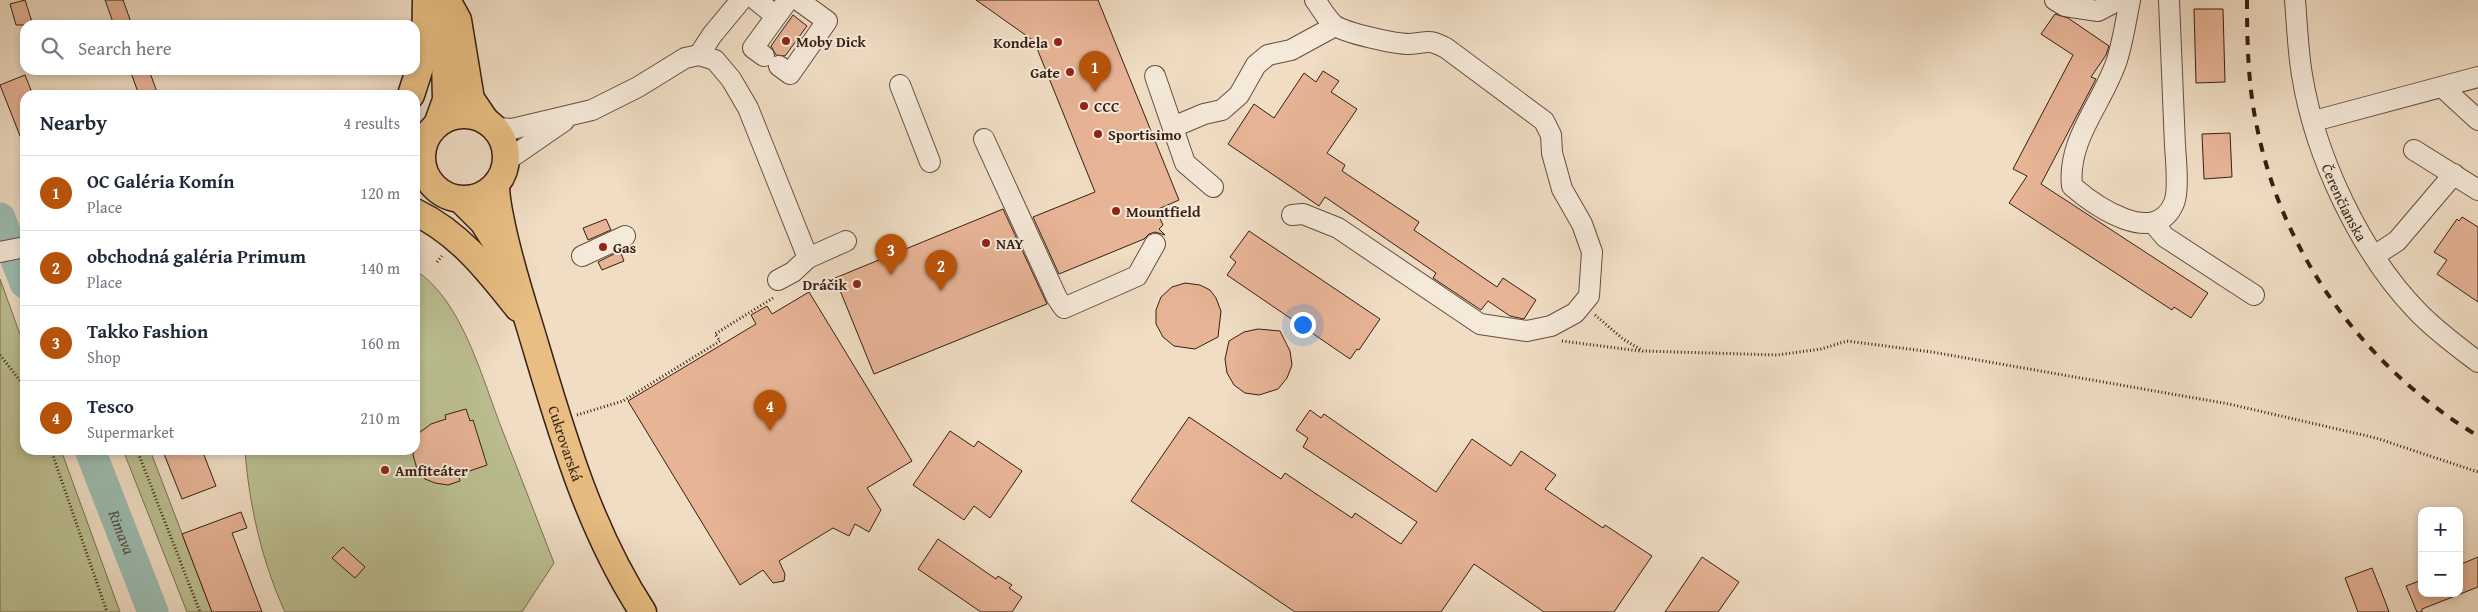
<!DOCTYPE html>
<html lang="en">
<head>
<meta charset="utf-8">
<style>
	:root { --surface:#fff; --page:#f2f2f3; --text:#1f2937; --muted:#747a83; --line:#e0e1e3; --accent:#b45309 }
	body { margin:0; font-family:"Gentium Book Plus",serif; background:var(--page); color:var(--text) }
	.controls { position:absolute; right:15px; bottom:15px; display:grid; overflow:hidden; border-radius:10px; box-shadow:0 2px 8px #0003 }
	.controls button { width:45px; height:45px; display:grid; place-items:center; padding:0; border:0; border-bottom:1px solid var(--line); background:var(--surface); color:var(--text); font:25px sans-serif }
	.you { position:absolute; left:1302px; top:324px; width:18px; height:18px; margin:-12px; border:4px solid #fff; border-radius:50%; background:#1a73e8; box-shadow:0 0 0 8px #1a73e833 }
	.badge { display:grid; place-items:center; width:32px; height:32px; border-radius:50%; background:var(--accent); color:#fff; font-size:16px; font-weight:700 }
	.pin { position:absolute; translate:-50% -41px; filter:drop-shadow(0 1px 2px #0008) }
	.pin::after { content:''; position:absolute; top:26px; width:18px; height:15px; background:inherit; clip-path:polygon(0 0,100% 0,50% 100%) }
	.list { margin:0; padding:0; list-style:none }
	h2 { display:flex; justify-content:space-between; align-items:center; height:65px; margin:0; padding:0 20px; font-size:21px }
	h2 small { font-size:16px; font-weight:400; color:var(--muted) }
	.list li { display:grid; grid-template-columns:32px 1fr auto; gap:15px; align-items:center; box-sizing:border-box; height:75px; padding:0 20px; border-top:1px solid var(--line) }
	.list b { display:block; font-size:19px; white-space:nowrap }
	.list p { margin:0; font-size:16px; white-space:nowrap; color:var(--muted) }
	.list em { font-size:16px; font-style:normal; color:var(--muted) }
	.icon { flex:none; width:28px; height:28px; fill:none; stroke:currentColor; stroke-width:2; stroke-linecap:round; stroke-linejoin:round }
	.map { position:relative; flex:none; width:2478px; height:612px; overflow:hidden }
	.search { position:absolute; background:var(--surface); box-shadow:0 2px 8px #0003; left:20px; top:20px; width:400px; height:55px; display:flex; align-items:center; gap:12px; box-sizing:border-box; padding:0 18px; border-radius:15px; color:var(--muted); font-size:19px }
	.panel { position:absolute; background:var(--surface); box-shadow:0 2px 8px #0003; left:20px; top:90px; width:400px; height:365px; border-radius:15px }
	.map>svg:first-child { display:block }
	.green { fill:#bcc092; stroke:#7a7052 }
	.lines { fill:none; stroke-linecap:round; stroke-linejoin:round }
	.stream { stroke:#737d71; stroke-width:5 }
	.river { stroke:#9bbcb0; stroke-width:31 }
	.building { fill:#e7b496; stroke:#371f13 }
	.minor-casing { stroke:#654e3f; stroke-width:22 }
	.major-casing { stroke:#371f13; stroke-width:29 }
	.path { stroke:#371f13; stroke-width:3; stroke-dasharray:1 2.5; stroke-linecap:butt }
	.minor { stroke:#f5e9d9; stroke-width:20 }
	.major { stroke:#e8be82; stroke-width:26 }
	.rail { stroke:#371f13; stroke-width:4; stroke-dasharray:9 9; stroke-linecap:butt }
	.poi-dot { fill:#8f2418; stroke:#f5e9d9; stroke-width:2 }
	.labels { text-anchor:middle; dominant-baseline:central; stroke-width:4; stroke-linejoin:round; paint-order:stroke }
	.poi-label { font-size:15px; font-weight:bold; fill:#371f13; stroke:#f5e9d9; text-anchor:start }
	.street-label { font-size:15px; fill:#371f13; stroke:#f5e9d9 }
	.water-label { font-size:16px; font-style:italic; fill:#554e42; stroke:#f5e9d9 }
</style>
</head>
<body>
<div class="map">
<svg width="2478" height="612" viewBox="0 0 2478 612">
	<rect width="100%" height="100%" fill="#f0ddc4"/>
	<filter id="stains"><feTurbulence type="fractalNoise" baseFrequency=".004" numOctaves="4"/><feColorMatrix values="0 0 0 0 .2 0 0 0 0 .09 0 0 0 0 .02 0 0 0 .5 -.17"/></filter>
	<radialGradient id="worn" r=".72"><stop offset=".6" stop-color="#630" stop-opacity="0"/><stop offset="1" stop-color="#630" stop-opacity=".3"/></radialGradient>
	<!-- green -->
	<g class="green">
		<path d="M415 270C463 300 483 382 503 432 520 475 537 519 554 563L522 612H285C262 562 249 505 245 450H415Z"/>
		<polygon points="0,279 25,348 25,450 61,450 120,612 0,612"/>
		<polygon points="123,450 150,450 212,612 187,612"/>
	</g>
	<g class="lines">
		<!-- stream -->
		<polyline class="stream" points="0,227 4,229"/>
		<!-- river -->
		<g class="river">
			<polyline points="0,218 25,283"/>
			<path id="s1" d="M90 450 153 612"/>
		</g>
	</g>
	<!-- building -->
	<g class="building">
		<polygon points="25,0 33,25 16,25 10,4"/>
		<polygon points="105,0 123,0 132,25 114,25"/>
		<polygon points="976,0 1098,0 1179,200 1156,210 1163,225 1159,229 1165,235 1155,232 1149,234 1144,239 1059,274 1033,217 1095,192 1034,41"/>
		<polygon points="2194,9 2223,9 2225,82 2196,83"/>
		<polygon points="2055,14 2068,18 2109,46 2106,55 2091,77 2096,79 2041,184 2208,293 2191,318 2174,307 2172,310 2009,203 2027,176 2013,169 2073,55 2041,34"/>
		<polygon points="793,15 807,26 785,56 776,55 771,46"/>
		<polygon points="130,70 149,70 158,95 139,95"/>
		<polygon points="1323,71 1339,81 1331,92 1357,109 1327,153 1345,165 1342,171 1419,222 1414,230 1497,287 1503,278 1536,300 1524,319 1510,316 1488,301 1481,310 1433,278 1436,273 1325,197 1319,206 1228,144 1254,104 1274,118 1304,73 1316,82"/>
		<polygon points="25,75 33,95 25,95 24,146 0,85"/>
		<polygon points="2230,133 2232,177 2204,179 2202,134"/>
		<polygon points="1003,209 1047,304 874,374 835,278"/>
		<polygon points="2462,217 2478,227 2478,302 2437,274 2447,260 2434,252 2457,219 2459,221"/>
		<polygon points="606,219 611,230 588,240 583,228"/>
		<polygon points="1249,231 1380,319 1359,350 1357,349 1350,359 1227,275 1236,262 1230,257"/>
		<polygon points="620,251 624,261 602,270 598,262"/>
		<polygon points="1185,283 1200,285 1210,290 1216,298 1221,311 1218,337 1195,349 1174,346 1163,337 1156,324 1156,310 1161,297 1172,287"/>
		<polygon points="809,292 912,461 867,488 881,510 869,532 855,524 849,536 833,528 779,561 785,574 784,581 773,583 763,570 740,585 628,401 756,324 751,315 767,306 772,314"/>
		<polygon points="1258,329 1280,331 1290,351 1292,365 1287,378 1278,389 1259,395 1245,393 1234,385 1227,373 1225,359 1229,341 1244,332"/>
		<polygon points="466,409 470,421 473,420 487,465 458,475 460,481 448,485 435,483 425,479 417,469 413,455 419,433 431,424 446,419 445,415"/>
		<polygon points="1310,410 1321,418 1324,414 1436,492 1472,439 1511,466 1521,451 1556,475 1545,489 1603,528 1605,525 1652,556 1614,612 1544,612 1474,564 1441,612 1295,612 1131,501 1189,417 1281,479 1285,473 1352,518 1355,513 1401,544 1417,522 1303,447 1308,438 1296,430"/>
		<polygon points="950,431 974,447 978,441 1022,471 990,518 974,506 964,520 913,485"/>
		<polygon points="174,450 202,450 216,486 182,499 164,454"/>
		<polygon points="241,512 247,528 232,533 262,612 212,612 182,534"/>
		<polygon points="938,539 996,579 998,576 1012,585 1009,588 1022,597 1012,612 981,612 918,569"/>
		<polygon points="343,547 365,567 355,578 332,558"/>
		<polygon points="1702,557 1739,582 1718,612 1665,612"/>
		<polygon points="2478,557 2478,587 2422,609 2422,612 2417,612 2406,586 2422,580 2422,593 2459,593 2459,565"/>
		<polygon points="2372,568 2385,601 2389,612 2358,612 2345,578"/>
	</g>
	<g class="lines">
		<defs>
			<g id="minor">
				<polyline points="756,0 776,16"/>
				<polyline points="2055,0 2065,6 2098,11 2119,0"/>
				<path d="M2130 0C2126 20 2123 41 2117 60 2103 103 2067 139 2072 186 2095 206 2155 248 2174 203 2179 191 2176 160 2175 146 2173 97 2171 49 2169 0"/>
				<path id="s2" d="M2295 0C2297 25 2298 51 2302 75 2315 156 2360 252 2417 311 2435 330 2457 346 2478 362"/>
				<polyline points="699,55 712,35 741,0"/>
				<polyline points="764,56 753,48 788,0"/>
				<polyline points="779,66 790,74 827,21 798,0"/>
				<polyline points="1155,76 1185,163 1213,187"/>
				<polyline points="900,85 930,162"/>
				<polyline points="2442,87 2478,120"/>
				<polyline points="2314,121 2478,77"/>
				<polyline points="1173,127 1204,114 1222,110 1239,95 1256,65 1268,55 1291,50 1335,26"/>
				<polyline points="494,128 512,129 592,110 638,87 685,58 699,55 715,60 731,79 748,108 808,258"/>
				<polyline points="984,139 1057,298 1064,308 1137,276 1155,244"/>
				<polyline points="415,149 424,141"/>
				<polyline points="2414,150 2478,190"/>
				<polyline points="506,161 564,121"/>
				<polyline points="415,178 427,179"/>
				<path d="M1292 215 1303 214 1338 228 1480 324 1527 331 1551 326 1575 313 1589 296 1592 252 1582 224 1562 189 1552 153 1551 135 1544 121 1446 48C1426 38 1428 43 1409 44 1395 44 1345 33 1334 25 1326 18 1321 8 1315 0"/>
				<polyline points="2154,224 2165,237 2254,295"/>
				<polyline points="0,252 25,247"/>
				<polyline points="582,256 625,236"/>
				<polyline points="2374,256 2397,241 2454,174"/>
				<polyline points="778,280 793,272 808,258 846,241"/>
			</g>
			<g id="major">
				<polyline points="447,0 458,20 471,99 486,121"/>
				<polyline points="411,95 425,52 426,0"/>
				<circle cx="464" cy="157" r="42"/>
				<polyline points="438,122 446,100 444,18"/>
				<path id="s3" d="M496 185C496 200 499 211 502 226 509 259 519 292 529 324 559 423 586 525 643 612"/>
				<polyline points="461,200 483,222 502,252"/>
				<path d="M415 212C459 233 488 270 518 308"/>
			</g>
		</defs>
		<!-- minor casing -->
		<use href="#minor" class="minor-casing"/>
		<!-- major casing -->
		<use href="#major" class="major-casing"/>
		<!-- path -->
		<g class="path">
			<polyline points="437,262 442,256"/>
			<polyline points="1595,315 1623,339 1643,351 1777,355 1821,349 1847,341 1932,352 2229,404 2376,438 2478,472"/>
			<polyline points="1562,341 1640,351"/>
			<polyline points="0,355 25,387"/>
			<polyline points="577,415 623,401 720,341 715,334 773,298"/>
			<polyline points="51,450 107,612"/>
			<polyline points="137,450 200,612"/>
		</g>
		<!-- minor -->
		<use href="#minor" class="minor"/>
		<!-- major -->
		<use href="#major" class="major"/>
		<!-- rail -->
		<path class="rail" d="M2247 0C2247 44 2248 88 2258 132 2285 259 2367 369 2478 436"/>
	</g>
	<!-- markers -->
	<g class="poi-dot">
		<circle cx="786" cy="41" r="5"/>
		<circle cx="1058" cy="42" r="5"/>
		<circle cx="1070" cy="72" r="5"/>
		<circle cx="1084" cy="106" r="5"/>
		<circle cx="1098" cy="134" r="5"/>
		<circle cx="1116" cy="211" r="5"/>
		<circle cx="986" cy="243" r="5"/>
		<circle cx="603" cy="247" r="5"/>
		<circle cx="857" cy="284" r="5"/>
		<circle cx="385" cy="470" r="5"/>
	</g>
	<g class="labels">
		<!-- poi labels -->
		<g class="poi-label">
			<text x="796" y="41">Moby Dick</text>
			<text x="1048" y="42" text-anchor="end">Kondela</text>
			<text x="1060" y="72" text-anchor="end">Gate</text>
			<text x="1094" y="106">CCC</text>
			<text x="1108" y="134">Sportisimo</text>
			<text x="1126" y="211">Mountfield</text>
			<text x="996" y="243">NAY</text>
			<text x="613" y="247">Gas</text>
			<text x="847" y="284" text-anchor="end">Dráčik</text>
			<text x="395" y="470">Amfiteáter</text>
		</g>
		<!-- street labels -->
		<g class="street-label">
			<text stroke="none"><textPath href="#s2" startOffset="210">Čerenčianska</textPath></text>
			<text stroke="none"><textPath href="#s3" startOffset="268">Cukrovarská</textPath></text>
		</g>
		<!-- water labels -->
		<g class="water-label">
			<text stroke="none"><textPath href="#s1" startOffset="88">Rimava</textPath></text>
		</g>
	</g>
	<rect width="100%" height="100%" filter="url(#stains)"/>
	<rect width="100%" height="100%" fill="url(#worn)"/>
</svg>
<div class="controls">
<button>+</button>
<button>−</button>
</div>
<div class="you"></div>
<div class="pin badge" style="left:1095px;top:92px">1</div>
<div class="pin badge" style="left:941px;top:291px">2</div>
<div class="pin badge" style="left:891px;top:275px">3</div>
<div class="pin badge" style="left:770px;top:431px">4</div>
<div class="search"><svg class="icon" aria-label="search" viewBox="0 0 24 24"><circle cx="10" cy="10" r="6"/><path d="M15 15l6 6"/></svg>Search here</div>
<section class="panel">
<h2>Nearby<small>4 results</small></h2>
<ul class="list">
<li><span class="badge">1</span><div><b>OC Galéria Komín</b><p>Place</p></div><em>120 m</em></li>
<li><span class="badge">2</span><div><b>obchodná galéria Primum</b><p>Place</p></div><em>140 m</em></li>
<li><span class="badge">3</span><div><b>Takko Fashion</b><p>Shop</p></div><em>160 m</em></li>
<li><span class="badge">4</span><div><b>Tesco</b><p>Supermarket</p></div><em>210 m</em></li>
</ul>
</section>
</div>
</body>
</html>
